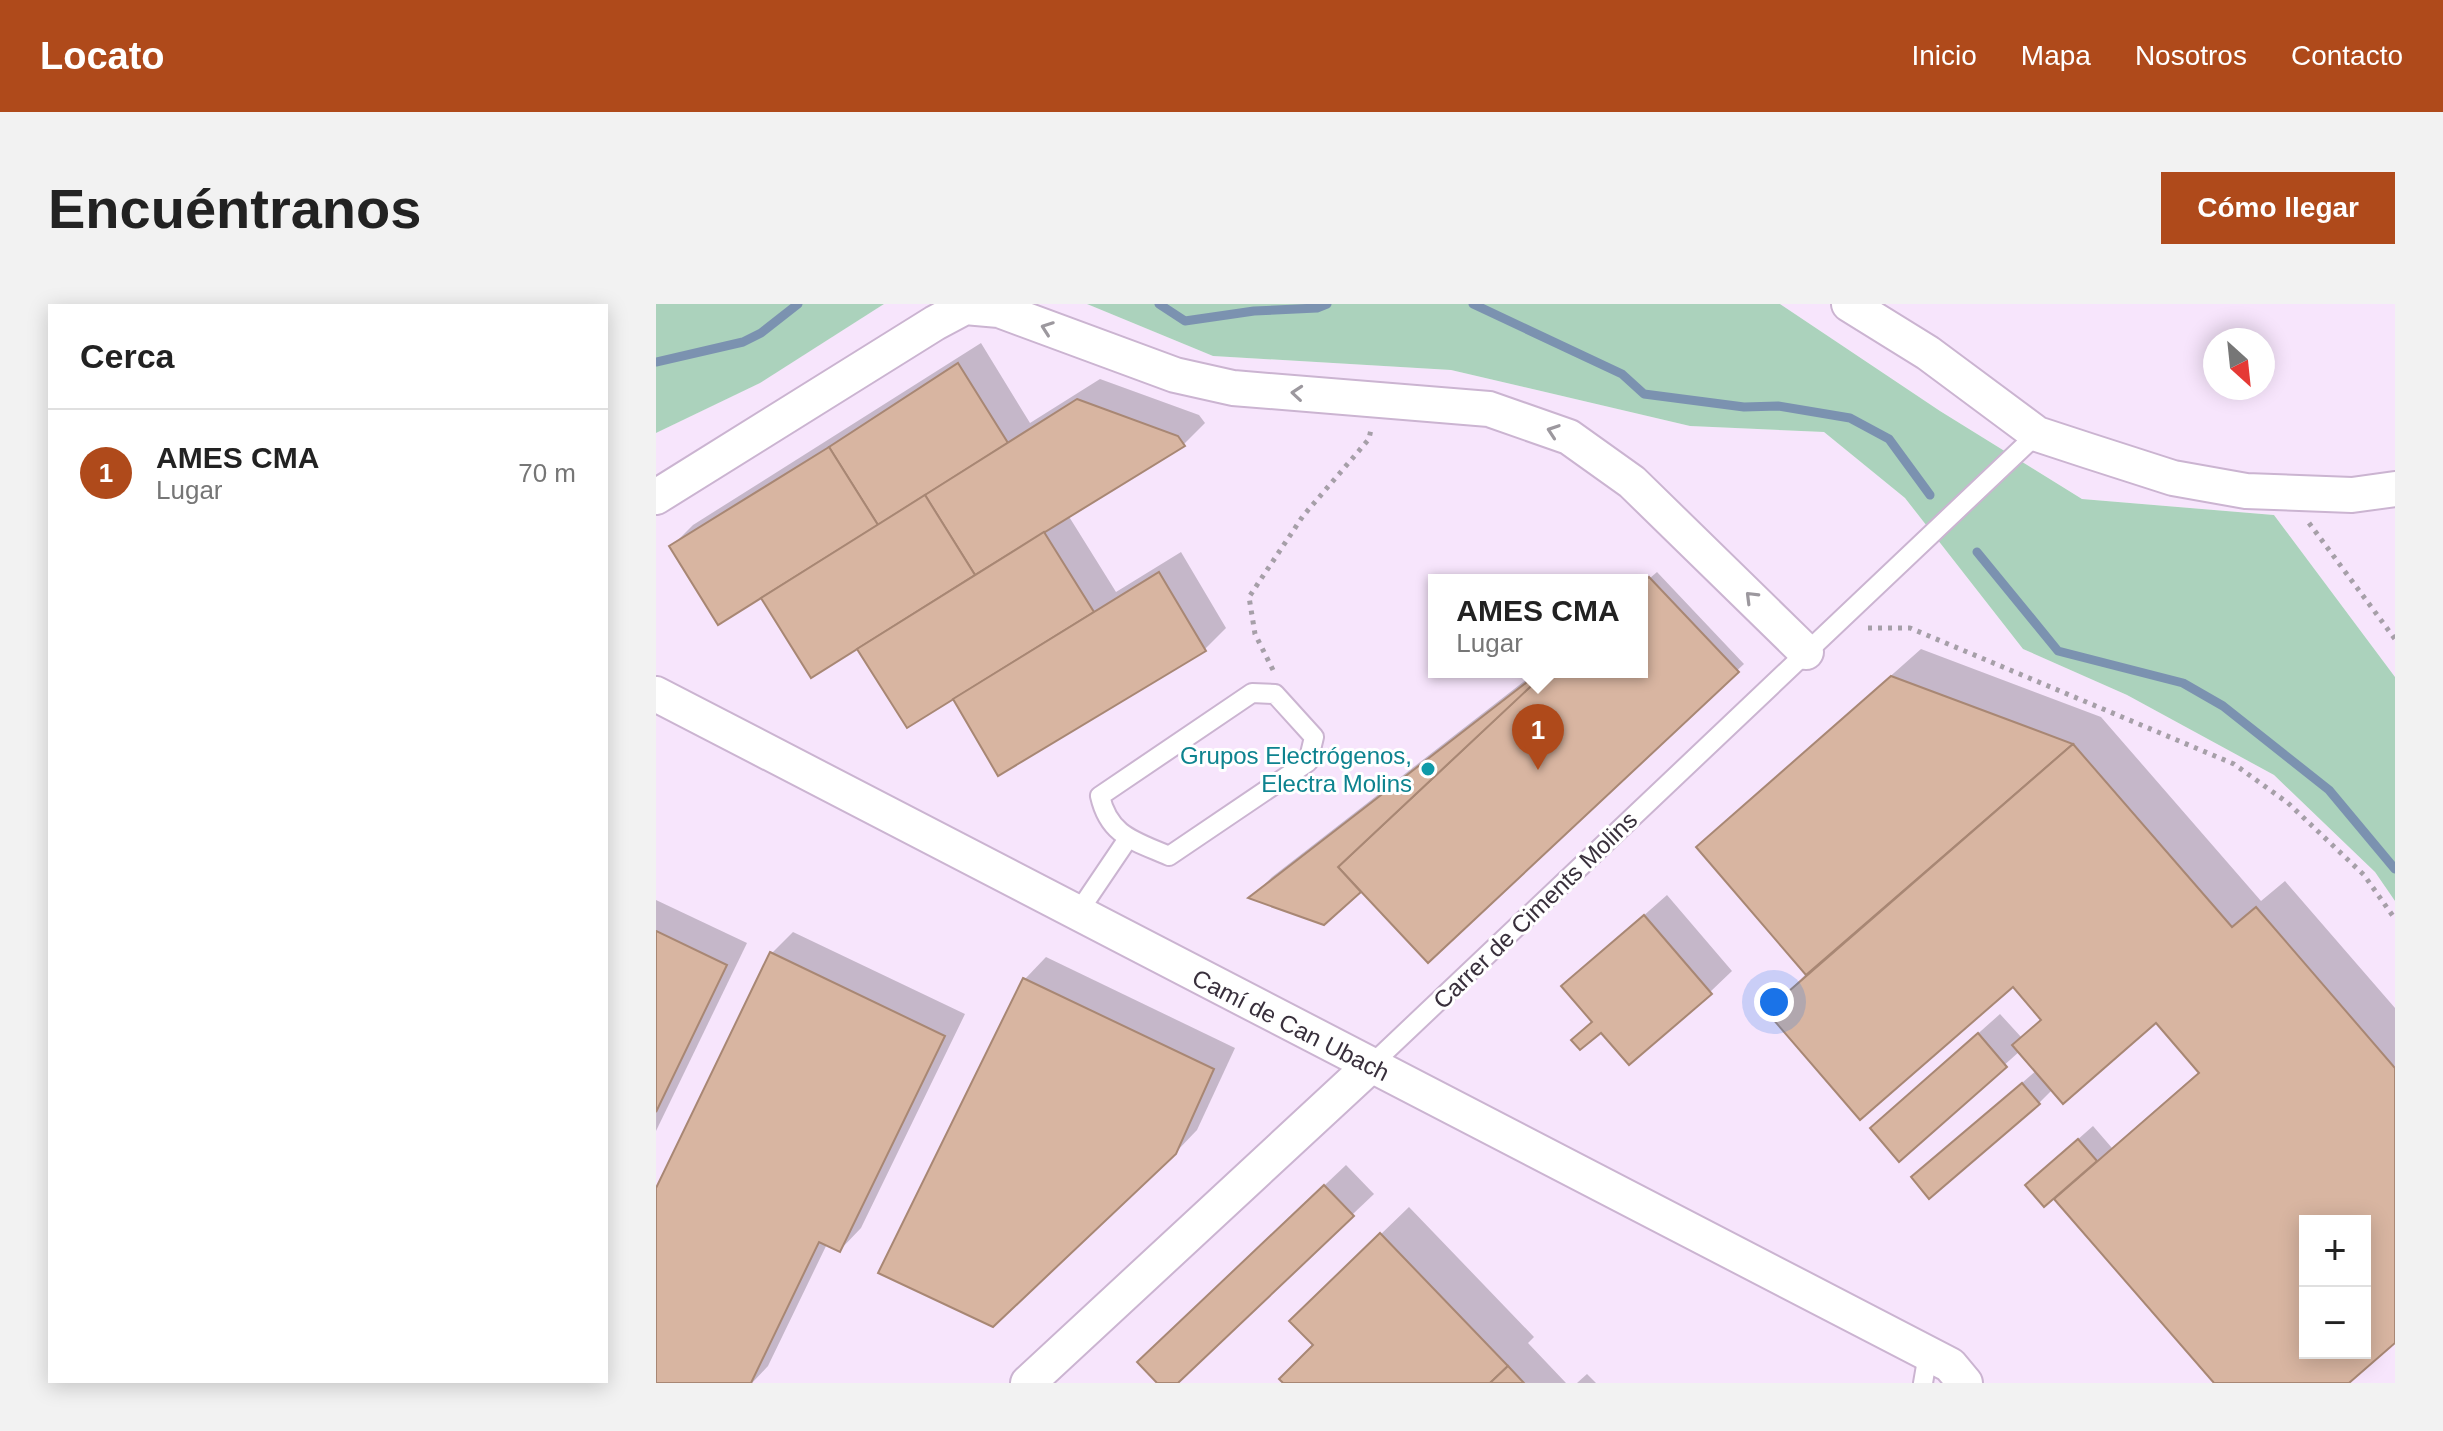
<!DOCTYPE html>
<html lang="es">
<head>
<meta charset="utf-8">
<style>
	:root { --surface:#fff; --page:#f2f2f2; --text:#222; --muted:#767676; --line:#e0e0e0; --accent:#af4a1b }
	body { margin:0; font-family:Helvetica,sans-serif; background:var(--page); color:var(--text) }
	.controls { position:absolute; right:24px; bottom:24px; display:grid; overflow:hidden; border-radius:0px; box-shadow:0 4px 20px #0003 }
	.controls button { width:72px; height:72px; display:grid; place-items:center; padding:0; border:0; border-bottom:2px solid var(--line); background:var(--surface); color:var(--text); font:40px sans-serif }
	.compass { position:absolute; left:1547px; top:24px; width:72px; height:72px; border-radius:50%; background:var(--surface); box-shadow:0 4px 20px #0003; rotate:153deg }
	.you { position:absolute; left:1118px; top:698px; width:28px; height:28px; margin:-20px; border:6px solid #fff; border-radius:50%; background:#1a73e8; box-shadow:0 0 0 12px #1a73e833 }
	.badge { display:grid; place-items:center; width:52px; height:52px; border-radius:50%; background:var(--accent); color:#fff; font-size:26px; font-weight:700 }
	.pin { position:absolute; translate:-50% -66px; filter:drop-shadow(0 2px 4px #0008) }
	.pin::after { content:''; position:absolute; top:42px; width:28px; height:24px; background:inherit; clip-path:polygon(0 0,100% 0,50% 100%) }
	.popup { position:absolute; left:772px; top:270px; width:220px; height:104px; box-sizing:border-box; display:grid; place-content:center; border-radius:0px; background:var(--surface); filter:drop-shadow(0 2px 6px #0005); font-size:26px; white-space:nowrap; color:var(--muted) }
	.popup b { font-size:30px; color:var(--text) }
	.popup::after { content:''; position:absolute; left:50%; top:100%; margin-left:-16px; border:16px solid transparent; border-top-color:var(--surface) }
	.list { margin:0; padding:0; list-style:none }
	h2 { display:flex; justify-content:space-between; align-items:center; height:104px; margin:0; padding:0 32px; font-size:34px }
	h2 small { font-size:26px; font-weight:400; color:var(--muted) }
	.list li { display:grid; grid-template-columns:52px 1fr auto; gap:24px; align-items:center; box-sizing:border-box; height:128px; padding:0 32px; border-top:2px solid var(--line) }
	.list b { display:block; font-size:30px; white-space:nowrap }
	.list p { margin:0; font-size:26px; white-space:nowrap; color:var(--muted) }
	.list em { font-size:26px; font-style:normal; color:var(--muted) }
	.map { position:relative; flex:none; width:1739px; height:1079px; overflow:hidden; border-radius:0px }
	header { display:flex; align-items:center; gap:48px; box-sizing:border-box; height:112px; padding:0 40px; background:var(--accent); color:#fff }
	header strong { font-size:38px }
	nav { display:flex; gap:44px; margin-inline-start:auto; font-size:28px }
	.intro { display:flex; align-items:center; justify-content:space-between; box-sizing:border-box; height:192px; padding:0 48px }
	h1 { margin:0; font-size:56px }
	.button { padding:20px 36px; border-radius:0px; background:var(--accent); color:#fff; font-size:28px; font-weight:700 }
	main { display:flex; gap:48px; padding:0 48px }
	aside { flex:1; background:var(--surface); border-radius:0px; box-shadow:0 4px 20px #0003 }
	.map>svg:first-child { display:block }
	.built { fill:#f7e5fc; fill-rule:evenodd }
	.green { fill:#abd2bc }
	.shadow { fill:#0003; fill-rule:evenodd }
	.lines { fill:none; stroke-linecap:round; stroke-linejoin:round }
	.stream { stroke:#7b92b0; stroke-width:9 }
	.building { fill:#d8b5a1; stroke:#a88774; stroke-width:2; fill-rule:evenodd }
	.lane-casing { stroke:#cbb4d1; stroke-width:22 }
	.street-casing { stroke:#cbb4d1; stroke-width:38 }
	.path { stroke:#a69fa8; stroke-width:5; stroke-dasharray:4 6; stroke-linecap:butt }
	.lane { stroke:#fff; stroke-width:18 }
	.street { stroke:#fff; stroke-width:34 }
	.oneway { stroke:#9c989e }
	.culture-dot { fill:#0f9aa8; stroke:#fff; stroke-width:3 }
	.labels { text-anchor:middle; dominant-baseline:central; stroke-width:6; stroke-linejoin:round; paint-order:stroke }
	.culture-label { font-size:24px; fill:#0d838f; stroke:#fff; text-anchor:end }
	.street-label { font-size:24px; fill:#39303c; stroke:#fff }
</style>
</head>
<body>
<header>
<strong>Locato</strong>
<nav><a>Inicio</a><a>Mapa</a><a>Nosotros</a><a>Contacto</a></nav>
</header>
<div class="intro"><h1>Encuéntranos</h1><a class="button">Cómo llegar</a></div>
<main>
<aside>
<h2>Cerca<small></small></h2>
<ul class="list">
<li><span class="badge">1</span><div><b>AMES CMA</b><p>Lugar</p></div><em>70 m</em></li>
</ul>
</aside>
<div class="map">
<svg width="1739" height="1079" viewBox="0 0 1739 1079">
	<rect width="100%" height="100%" fill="#fbf6fc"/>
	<!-- built -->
	<g class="built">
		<path d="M228 0H431L557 52 795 66 1034 122 1168 128 1249 194 1367 345 1471 391 1618 471 1719 568 1739 597V1079H0V129L103 79ZM778 276H986V368H778ZM1649 917H1709V1049H1649Z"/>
		<path d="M1124 0H1739V373L1618 211 1426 195 1284 107ZM1559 36H1607V84H1559Z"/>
	</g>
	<!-- green -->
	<g class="green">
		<polygon points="0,0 228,0 104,79 0,129"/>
		<polygon points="431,0 1124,0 1284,107 1426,195 1618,211 1739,373 1739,597 1719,568 1618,471 1471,391 1367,345 1249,194 1168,128 1034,122 795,66 557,52"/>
	</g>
	<!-- shadow -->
	<g class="shadow">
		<polygon points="325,39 374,119 444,75 543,111 549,119 528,140 412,211 460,288 525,248 570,324 549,345 298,392 16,242 37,221"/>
		<polygon points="1001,268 1088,360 772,656 705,585 667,618 596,593 616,573 880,368 986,368 986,281"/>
		<path d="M1265 345 1445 413 1605 597 1629 577 1739 704V1037L1690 1079H1561L1409 886 1386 867 1437 822 1456 844 1544 767 1500 716 1397 785 1383 799 1258 873 1381 766 1364 747 1243 855 1216 824 1344 710 1366 734 1386 714 1357 680 1113 707 1151 669 1042 543ZM1649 917H1709V1049H1649Z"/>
		<polygon points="1011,591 1076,667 1054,688 918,736 938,716 908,682"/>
		<polygon points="0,596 91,639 0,827"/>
		<polygon points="137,628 309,710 205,924 184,946 171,940 112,1062 96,1079 0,1079 0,889 116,649"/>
		<polygon points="390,653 579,744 541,826 519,849 369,675"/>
		<polygon points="690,861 718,890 519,1079 504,1079 505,1036"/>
		<polygon points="753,903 878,1033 872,1039 910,1079 630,1079 659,1041 664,989"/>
		<polygon points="931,1070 940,1079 921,1079"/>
	</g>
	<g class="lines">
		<!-- stream -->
		<g class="stream">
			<polyline points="503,0 529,17 598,7 661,4 671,0"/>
			<polyline points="817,0 966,70 988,90 1088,103 1122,102 1194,114 1233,135 1274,191"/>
			<polyline points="0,58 87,38 105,29 142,0"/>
			<polyline points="1321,248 1402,347 1527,379 1567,402 1673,486 1739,565"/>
		</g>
	</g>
	<!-- building -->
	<g class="building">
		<polygon points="302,59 352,139 222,221 173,143"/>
		<polygon points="421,95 522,132 529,142 319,271 269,191"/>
		<polygon points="173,143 222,221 62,321 13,242"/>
		<polygon points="269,191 319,271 155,374 105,294"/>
		<polygon points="388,228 438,308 251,424 201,345"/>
		<polygon points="503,268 550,347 342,472 297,395"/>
		<polygon points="993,273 1083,368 772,659 682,563 890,368 986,368 986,279"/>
		<polygon points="884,368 890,368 682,563 705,588 668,621 592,594"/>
		<polygon points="1235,372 1417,440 1150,671 1040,543"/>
		<path d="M1417 440 1576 623 1600 603 1739 764V1039L1693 1079H1558L1398 895 1543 769 1500 719 1407 800 1356 741 1385 716 1357 683 1204 816 1110 707ZM1649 917H1709V1049H1649Z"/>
		<polygon points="988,611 1056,690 973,761 945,729 924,746 915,736 936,718 905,682"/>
		<polygon points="0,627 71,661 0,808"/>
		<polygon points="114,648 289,732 184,948 163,938 95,1079 0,1079 0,884"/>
		<polygon points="367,674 558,765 520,850 337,1023 222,969"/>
		<polygon points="1322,729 1351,763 1243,858 1214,824"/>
		<polygon points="1366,779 1384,800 1273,895 1255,873"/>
		<polygon points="1422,835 1441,857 1388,903 1369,881"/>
		<polygon points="668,881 698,912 522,1079 501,1079 481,1058"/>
		<polygon points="724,929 852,1062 834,1079 627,1079 623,1075 657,1041 633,1017"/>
		<polygon points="852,1062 868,1079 834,1079"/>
	</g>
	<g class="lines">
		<defs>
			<g id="lane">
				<path d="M596 389 619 390 658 433 652 458 513 552C479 537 453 532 444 492Z"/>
				<polyline points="421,610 471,536"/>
				<polyline points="714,762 1381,130"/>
				<polyline points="1267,1079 1272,1050"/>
			</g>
			<g id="street">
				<polyline points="1193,0 1272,49 1381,130 1433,147 1517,174 1590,187 1696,191 1739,185"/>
				<polyline points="0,193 279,19 309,3 343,6 519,71 577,84 833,105 913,133 976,178 1150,348"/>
				<polyline points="0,390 1294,1061 1309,1079"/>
				<polyline points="372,1079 714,762"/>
			</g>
		</defs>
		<!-- lane casing -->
		<use href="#lane" class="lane-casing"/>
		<!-- street casing -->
		<use href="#street" class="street-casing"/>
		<!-- path -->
		<g class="path">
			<polyline points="1653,219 1739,335"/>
			<polyline points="1212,324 1254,324 1578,460 1632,499 1708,571 1739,615"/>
			<polyline points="617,366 599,330 593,293 647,212 713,135 715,125"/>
		</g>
		<!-- lane -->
		<use href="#lane" class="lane"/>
		<!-- street -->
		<use href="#street" class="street"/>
	</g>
	<!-- one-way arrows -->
	<defs><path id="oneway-chevron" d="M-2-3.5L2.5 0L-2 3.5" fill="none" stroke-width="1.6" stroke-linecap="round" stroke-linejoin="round" transform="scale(2)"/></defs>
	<g class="oneway">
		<use href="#oneway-chevron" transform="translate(391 24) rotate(-160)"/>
		<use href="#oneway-chevron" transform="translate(641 89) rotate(-175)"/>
		<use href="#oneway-chevron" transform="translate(897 127) rotate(-161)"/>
		<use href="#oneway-chevron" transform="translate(1095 293) rotate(-135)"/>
	</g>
	<!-- markers -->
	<circle class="culture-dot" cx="772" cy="465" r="8"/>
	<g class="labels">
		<!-- culture labels -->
		<g class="culture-label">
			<text x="756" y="451">Grupos Electrógenos,<tspan x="756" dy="28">Electra Molins</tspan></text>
		</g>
		<!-- street labels -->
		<g class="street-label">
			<text transform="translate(879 606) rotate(-44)">Carrer de Ciments Molins</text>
			<text transform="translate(635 721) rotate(27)">Camí de Can Ubach</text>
		</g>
	</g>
</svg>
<div class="controls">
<button>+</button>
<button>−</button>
</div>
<svg class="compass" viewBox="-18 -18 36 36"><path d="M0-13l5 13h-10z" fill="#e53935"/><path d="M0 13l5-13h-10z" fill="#767676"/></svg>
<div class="you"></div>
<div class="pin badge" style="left:882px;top:466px">1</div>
<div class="popup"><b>AMES CMA</b>Lugar</div>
</div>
</main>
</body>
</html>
